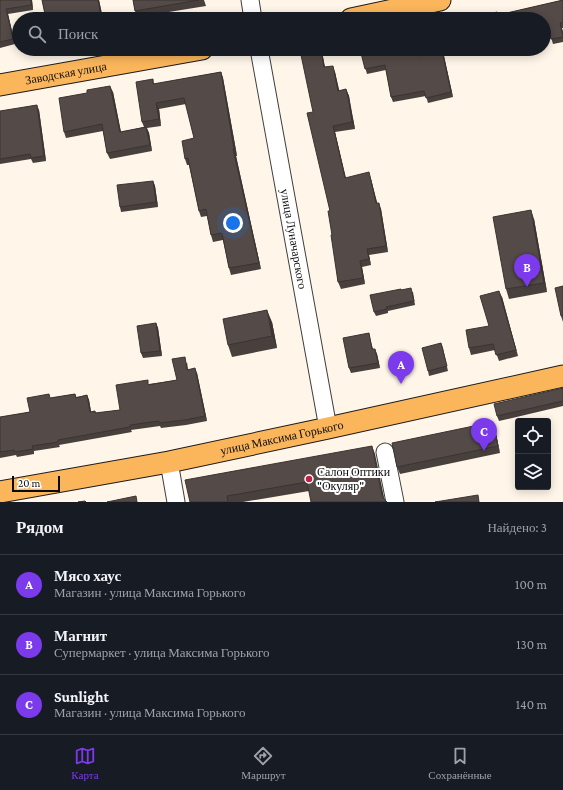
<!DOCTYPE html>
<html lang="ru">
<head>
<meta charset="utf-8">
<style>
	:root { --surface:#171b24; --page:#20242c; --text:#f1f3f6; --muted:#9ea1a6; --line:#363941; --accent:#7c3aed }
	body { margin:0; font-family:"Crimson Pro",serif; background:var(--page); color:var(--text) }
	.controls { position:absolute; right:12px; bottom:12px; display:grid; overflow:hidden; border-radius:4px; box-shadow:0 2px 10px #0003 }
	.controls button { width:36px; height:36px; display:grid; place-items:center; padding:0; border:0; border-bottom:1px solid var(--line); background:var(--surface); color:var(--text); font:20px sans-serif }
	.scale { position:absolute; left:12px; bottom:10px; width:48px; box-sizing:border-box; padding-left:4px; border:2px solid #0b0b0b; border-top:0; font-size:11px; line-height:14px; white-space:nowrap; color:#0b0b0b; -webkit-text-stroke:3px #fff; paint-order:stroke }
	.you { position:absolute; left:233px; top:223px; width:14px; height:14px; margin:-10px; border:3px solid #fff; border-radius:50%; background:#1a73e8; box-shadow:0 0 0 6px #1a73e833 }
	.badge { display:grid; place-items:center; width:26px; height:26px; border-radius:50%; background:var(--accent); color:#fff; font-size:13px; font-weight:700 }
	.pin { position:absolute; translate:-50% -33px; filter:drop-shadow(0 1px 2px #0008) }
	.pin::after { content:''; position:absolute; top:21px; width:14px; height:12px; background:inherit; clip-path:polygon(0 0,100% 0,50% 100%) }
	.list { margin:0; padding:0; list-style:none }
	h2 { display:flex; justify-content:space-between; align-items:center; height:52px; margin:0; padding:0 16px; font-size:17px }
	h2 small { font-size:13px; font-weight:400; color:var(--muted) }
	.list li { display:grid; grid-template-columns:26px 1fr auto; gap:12px; align-items:center; box-sizing:border-box; height:60px; padding:0 16px; border-top:1px solid var(--line) }
	.list b { display:block; font-size:15px; white-space:nowrap }
	.list p { margin:0; font-size:13px; white-space:nowrap; color:var(--muted) }
	.list em { font-size:13px; font-style:normal; color:var(--muted) }
	.icon { flex:none; width:22px; height:22px; fill:none; stroke:currentColor; stroke-width:2; stroke-linecap:round; stroke-linejoin:round }
	.map { position:relative; flex:none; width:563px; height:502px; overflow:hidden }
	.search { position:absolute; background:var(--surface); box-shadow:0 2px 10px #0003; left:12px; right:12px; top:12px; height:44px; display:flex; align-items:center; gap:10px; box-sizing:border-box; padding:0 14px; border-radius:22px; color:var(--muted); font-size:15px }
	.sheet { height:232px; background:var(--surface) }
	nav { display:flex; justify-content:space-around; align-items:center; box-sizing:border-box; height:56px; border-top:1px solid var(--line); background:var(--surface); font-size:11px; color:var(--muted) }
	nav a { display:grid; justify-items:center; gap:2px }
	nav .on { color:var(--accent) }
	.map>svg:first-child { display:block }
	.lines { fill:none; stroke-linecap:round; stroke-linejoin:round }
	.minor-casing { stroke:#3e3e3e; stroke-width:19 }
	.major-casing { stroke:#1c1c1c; stroke-width:23 }
	.minor { stroke:#fff; stroke-width:17 }
	.major { stroke:#fbb65c; stroke-width:21 }
	.wall { fill:#48403d }
	.shaded-wall { fill:#3b3432 }
	.building { fill:#544a47; stroke:#3b3432 }
	.poi-dot { fill:#bd2146; stroke:#fff; stroke-width:1.5 }
	.labels { text-anchor:middle; dominant-baseline:central; stroke-width:4; stroke-linejoin:round; paint-order:stroke }
	.street-label { font-size:12px; fill:#0b0b0b; stroke:#fff }
	.poi-label { font-size:12px; fill:#0b0b0b; stroke:#fff; text-anchor:start }
</style>
</head>
<body>
<div class="map">
<svg width="563" height="502" viewBox="0 0 563 502">
	<rect width="100%" height="100%" fill="#fff6e9"/>
	<g class="lines">
		<defs>
			<g id="minor">
				<polyline points="250,0 253,19"/>
				<path id="s1" d="M259 49 328 428"/>
				<polyline points="385,452 395,502"/>
				<polyline points="169,462 176,502"/>
			</g>
			<g id="major">
				<polyline points="351,19 440,0"/>
				<path id="s2" d="M0 85 202 49"/>
				<path id="s3" d="M0 492 169 462 328 428 563 376"/>
			</g>
		</defs>
		<!-- minor casing -->
		<use href="#minor" class="minor-casing"/>
		<!-- major casing -->
		<use href="#major" class="major-casing"/>
		<!-- minor -->
		<use href="#minor" class="minor"/>
		<!-- major -->
		<use href="#major" class="major"/>
	</g>
	<!-- wall -->
	<g class="wall">
		<polygon points="0,0 32,0 33,10 8,14 15,44 0,48"/>
		<polygon points="42,0 99,0 103,19 46,19"/>
		<polygon points="133,0 204,0 206,6 138,17 135,11"/>
		<polygon points="563,0 563,28 562,28 563,31 563,42 553,44 549,31 544,32 544,19 498,15"/>
		<polygon points="360,49 419,49 421,56 444,56 453,97 428,103 426,96 393,102 391,97 386,70 367,74"/>
		<polygon points="453,49 467,49 454,52"/>
		<polygon points="321,51 323,57 325,67 335,72 339,91 346,89 349,96 351,109 355,129 335,132 346,178 371,179 377,203 381,209 388,252 369,255 371,265 362,267 365,284 341,289 338,282 332,235 330,211 313,112"/>
		<polygon points="221,72 223,78 237,156 236,156 261,269 231,275 229,268 223,240 213,242 211,235 207,216 201,217 199,211 189,165 187,165 185,159 194,138 186,104 159,109 161,126 147,128 149,133 152,151 110,159 107,153 103,131 66,138 64,132 113,92 121,132 144,127 142,122 153,79 154,84"/>
		<polygon points="39,110 46,161 33,163 31,159 0,164 0,111"/>
		<polygon points="153,181 155,186 158,207 121,212 120,207"/>
		<polygon points="534,219 547,292 509,299 506,289"/>
		<polygon points="563,286 563,322 561,316"/>
		<polygon points="401,290 413,292 415,305 388,311 388,313 376,316 374,312"/>
		<polygon points="502,297 518,356 499,361 495,350 471,355 469,348 489,326"/>
		<polygon points="272,322 277,348 232,357 228,345"/>
		<polygon points="156,323 158,328 162,356 143,358 141,353"/>
		<polygon points="369,333 370,338 373,349 377,354 380,368 351,373 349,368"/>
		<polygon points="441,343 448,371 429,376 428,371"/>
		<polygon points="187,362 188,369 197,373 207,421 186,425 161,428 160,426 131,430 132,432 59,445 60,447 34,451 34,454 17,457 16,455 0,458 0,417 30,412 51,398 75,394 76,397 87,395 89,400 91,412 95,411 96,413 120,410 149,384 177,380"/>
		<polygon points="563,388 563,406 499,421 497,416"/>
		<polygon points="493,422 495,429 500,453 400,474 397,467"/>
		<polygon points="375,454 309,491 243,502 190,502"/>
	</g>
	<!-- shaded-wall -->
	<g class="shaded-wall">
		<polygon points="31,0 32,0 33,10 31,5"/>
		<polygon points="98,0 99,0 103,19 101,17"/>
		<polygon points="6,9 8,14 15,44 13,39"/>
		<polygon points="321,51 323,57 326,74 324,67"/>
		<polygon points="442,51 444,56 453,97 451,92"/>
		<polygon points="333,66 335,72 341,98 338,91"/>
		<polygon points="221,72 223,78 237,156 234,149"/>
		<polygon points="110,86 113,92 122,138 120,132"/>
		<polygon points="346,89 349,96 355,129 352,122"/>
		<polygon points="156,103 159,109 161,126 159,119"/>
		<polygon points="37,105 39,110 46,161 44,156"/>
		<polygon points="333,126 335,132 347,184 345,178"/>
		<polygon points="146,127 149,133 152,151 150,145"/>
		<polygon points="233,149 236,156 261,269 259,263"/>
		<polygon points="369,172 371,179 379,210 376,203"/>
		<polygon points="153,181 155,186 158,207 156,202"/>
		<polygon points="379,203 381,209 388,252 386,246"/>
		<polygon points="531,210 534,219 547,292 544,283"/>
		<polygon points="367,249 369,255 371,265 369,259"/>
		<polygon points="360,261 362,267 365,284 363,278"/>
		<polygon points="499,291 502,297 518,356 516,350"/>
		<polygon points="267,310 272,322 277,348 272,336"/>
		<polygon points="156,323 158,328 162,356 160,351"/>
		<polygon points="441,343 443,348 448,371 447,366"/>
		<polygon points="375,349 377,354 380,368 378,363"/>
		<polygon points="195,368 197,373 207,421 205,416"/>
		<polygon points="87,395 89,400 92,417 90,412"/>
		<polygon points="493,422 495,429 500,453 498,446"/>
		<polygon points="372,446 375,454 385,502 382,496"/>
	</g>
	<!-- building -->
	<g class="building">
		<polygon points="0,0 31,0 31,5 6,9 13,39 0,42"/>
		<polygon points="42,0 98,0 101,17 90,19 46,19"/>
		<polygon points="133,0 199,0 135,11"/>
		<polygon points="563,0 563,22 560,23 563,37 551,39 548,26 544,27 544,19 472,19 497,12 498,15"/>
		<polygon points="360,49 418,49 420,56 442,51 451,92 426,98 424,91 391,97 385,65 365,69"/>
		<polygon points="321,51 324,67 333,66 338,91 346,89 349,102 352,122 333,126 345,178 369,172 376,203 379,203 386,246 367,249 369,259 360,261 363,278 338,282 331,235 332,235 328,211 330,211 307,113 313,112 301,55"/>
		<polygon points="221,72 234,149 233,149 259,263 229,268 222,233 211,235 206,209 199,211 188,158 185,159 182,141 194,138 184,98 156,103 159,119 142,122 136,82 153,79 153,84"/>
		<polygon points="110,86 120,132 146,127 150,145 107,153 102,124 64,132 59,98 87,93 87,90"/>
		<polygon points="37,105 44,156 31,158 30,154 0,159 0,111"/>
		<polygon points="153,181 156,202 120,207 117,185"/>
		<polygon points="531,210 544,283 506,289 493,217"/>
		<polygon points="563,286 563,315 561,316 555,288"/>
		<polygon points="411,288 414,301 386,307 387,309 374,312 370,295 401,289 401,290"/>
		<polygon points="499,291 516,350 496,355 493,344 469,348 466,330 489,326 480,296"/>
		<polygon points="267,310 272,336 228,345 223,319"/>
		<polygon points="156,323 160,351 141,353 137,326"/>
		<polygon points="369,333 372,349 375,349 378,363 349,368 343,338"/>
		<polygon points="441,343 447,366 428,371 422,348"/>
		<polygon points="185,357 187,370 195,368 205,416 185,420 159,423 159,421 130,425 130,427 58,440 58,442 32,446 33,449 15,452 14,450 0,452 0,417 30,412 27,398 49,394 50,398 75,394 76,398 87,395 90,412 95,411 95,413 120,410 116,385 148,380 148,385 177,380 172,359"/>
		<polygon points="563,388 563,401 497,416 494,404"/>
		<polygon points="493,422 498,446 397,467 392,443"/>
		<polygon points="372,446 382,496 385,500 387,502 311,502 307,482 227,496 228,502 190,502 185,480"/>
		<polygon points="478,495 479,502 435,502"/>
		<polygon points="136,496 137,502 107,502"/>
		<polygon points="85,501 86,502 78,502"/>
	</g>
	<!-- markers -->
	<circle class="poi-dot" cx="309" cy="479" r="4"/>
	<g class="labels">
		<!-- street labels -->
		<g class="street-label">
			<text stroke="none"><textPath href="#s2" startOffset="67">Заводская улица</textPath></text>
			<text stroke="none"><textPath href="#s1" startOffset="193">улица Луначарского</textPath></text>
			<text stroke="none"><textPath href="#s3" startOffset="287">улица Максима Горького</textPath></text>
		</g>
		<!-- poi labels -->
		<g class="poi-label">
			<text x="317" y="472">Салон Оптики<tspan x="317" dy="14">"Окуляр"</tspan></text>
		</g>
	</g>
</svg>
<div class="controls">
<button><svg class="icon" aria-label="locate" viewBox="0 0 24 24"><circle cx="12" cy="12" r="6"/><path d="M12 2v4M12 18v4M2 12h4M18 12h4"/></svg></button>
<button><svg class="icon" aria-label="layers" viewBox="0 0 24 24"><path d="M12 4l9 5-9 5-9-5zM3 14l9 5 9-5"/></svg></button>
</div>
<div class="scale">20 m</div>
<div class="you"></div>
<div class="pin badge" style="left:401px;top:384px">A</div>
<div class="pin badge" style="left:527px;top:287px">B</div>
<div class="pin badge" style="left:484px;top:451px">C</div>
<div class="search"><svg class="icon" aria-label="search" viewBox="0 0 24 24"><circle cx="10" cy="10" r="6"/><path d="M15 15l6 6"/></svg>Поиск</div>
</div>
<section class="sheet">
<h2>Рядом<small>Найдено: 3</small></h2>
<ul class="list">
<li><span class="badge">A</span><div><b>Мясо хаус</b><p>Магазин · улица Максима Горького</p></div><em>100 m</em></li>
<li><span class="badge">B</span><div><b>Магнит</b><p>Супермаркет · улица Максима Горького</p></div><em>130 m</em></li>
<li><span class="badge">C</span><div><b>Sunlight</b><p>Магазин · улица Максима Горького</p></div><em>140 m</em></li>
</ul>
</section>
<nav>
<a class="on"><svg class="icon" aria-label="map" viewBox="0 0 24 24"><path d="M3 6l6-2 6 2 6-2v14l-6 2-6-2-6 2zM9 4v14M15 6v14"/></svg>Карта</a>
<a><svg class="icon" aria-label="directions" viewBox="0 0 24 24"><path d="M12 3l9 9-9 9-9-9zM9 14v-3h6M13 9l2 2-2 2"/></svg>Маршрут</a>
<a><svg class="icon" aria-label="saved" viewBox="0 0 24 24"><path d="M7 4h10v16l-5-4-5 4z"/></svg>Сохранённые</a>
</nav>
</body>
</html>
